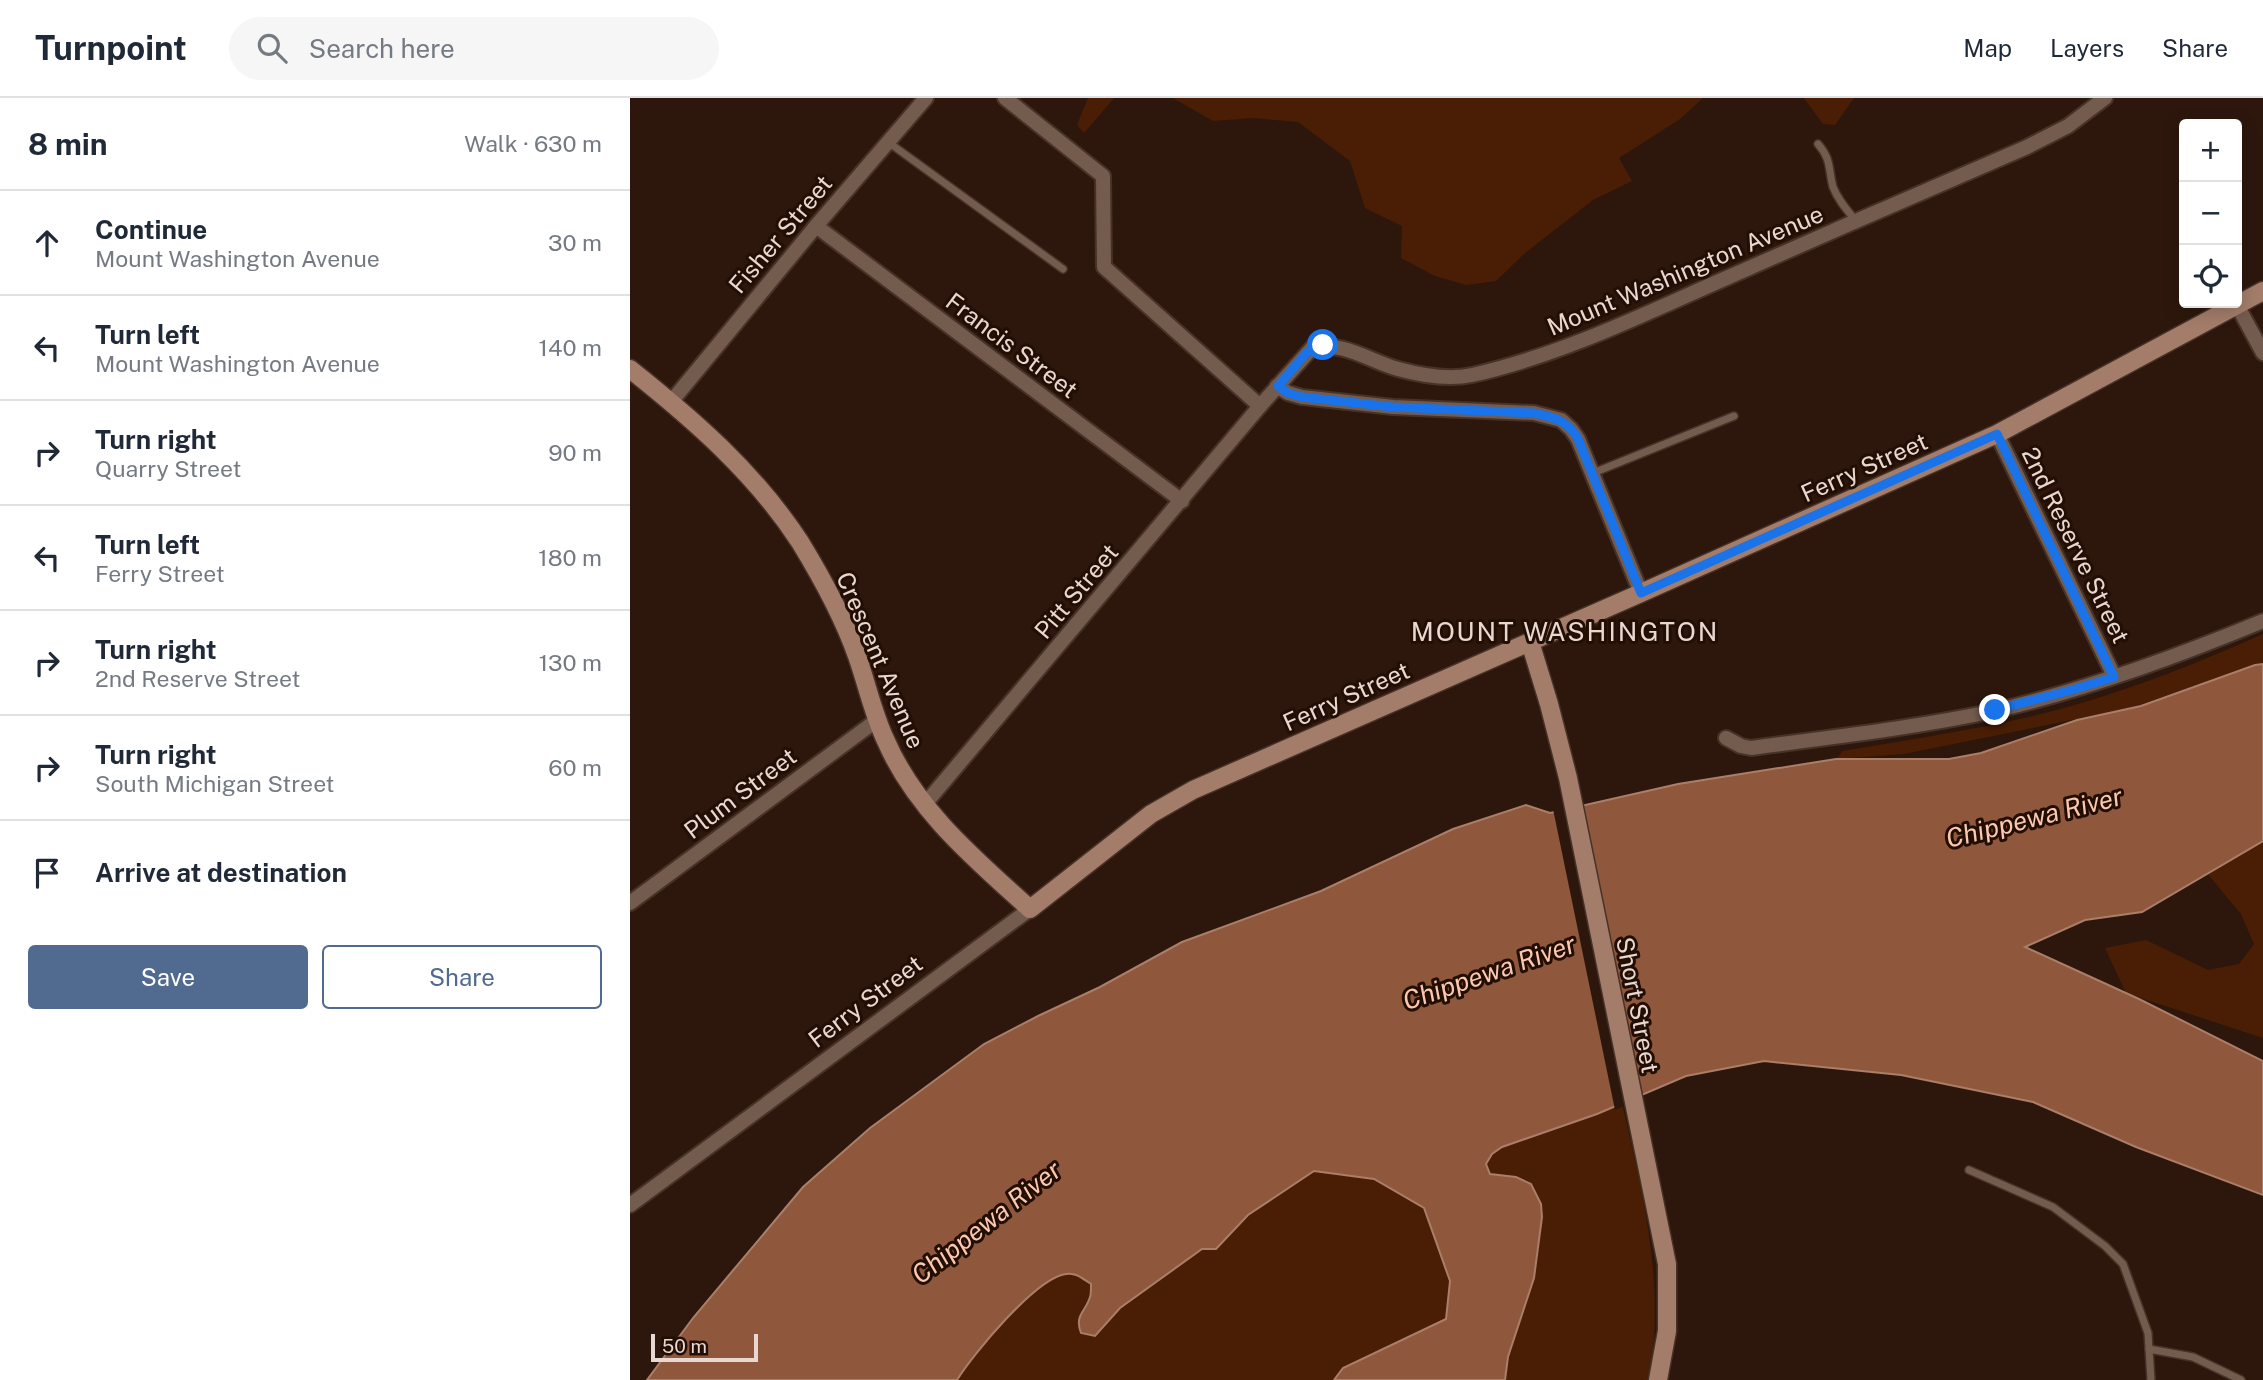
<!DOCTYPE html>
<html lang="en">
<head>
<meta charset="utf-8">
<style>
	:root { --surface:#fff; --page:#f6f6f7; --text:#1f2937; --muted:#747a83; --line:#e0e1e3; --accent:#506a90 }
	body { margin:0; font-family:"Public Sans",sans-serif; background:var(--page); color:var(--text) }
	.controls { position:absolute; right:21px; top:21px; display:grid; overflow:hidden; border-radius:7px; box-shadow:0 4px 18px #0003 }
	.controls button { width:63px; height:63px; display:grid; place-items:center; padding:0; border:0; border-bottom:2px solid var(--line); background:var(--surface); color:var(--text); font:35px sans-serif }
	.scale { position:absolute; left:21px; bottom:18px; width:107px; box-sizing:border-box; padding-left:7px; border:4px solid #e8d8d1; border-top:0; font-size:19px; line-height:24px; white-space:nowrap; color:#e8d8d1; -webkit-text-stroke:5px #230e04; paint-order:stroke }
	.stop { position:absolute; width:21px; height:21px; margin:-16px; border:5px solid #1a73e8; border-radius:50%; background:#fff }
	.stop.end { background:#1a73e8; border-color:#fff; box-shadow:0 2px 7px #0008 }
	.list { margin:0; padding:0; list-style:none }
	h2 { display:flex; justify-content:space-between; align-items:center; height:91px; margin:0; padding:0 28px; font-size:30px }
	h2 small { font-size:23px; font-weight:400; color:var(--muted) }
	.list li { display:grid; grid-template-columns:46px 1fr auto; gap:21px; align-items:center; box-sizing:border-box; height:105px; padding:0 28px; border-top:2px solid var(--line) }
	.list b { display:block; font-size:26px; white-space:nowrap }
	.list p { margin:0; font-size:23px; white-space:nowrap; color:var(--muted) }
	.list em { font-size:23px; font-style:normal; color:var(--muted) }
	.actions { display:flex; gap:14px; padding:21px 28px }
	.actions a { flex:1; padding:16px 0; border:2px solid var(--accent); border-radius:7px; text-align:center; font-size:24px; color:var(--accent) }
	.actions .main { background:var(--accent); color:#fff }
	.icon { flex:none; width:38px; height:38px; fill:none; stroke:currentColor; stroke-width:2; stroke-linecap:round; stroke-linejoin:round }
	.map { position:relative; flex:none; width:1633px; height:1282px; overflow:hidden }
	header { display:flex; align-items:center; gap:42px; box-sizing:border-box; height:98px; padding:0 35px; background:var(--surface); border-bottom:2px solid var(--line) }
	header strong { font-size:33px }
	nav { display:flex; gap:38px; margin-inline-start:auto; font-size:24px }
	.search { width:490px; height:63px; background:var(--page); display:flex; align-items:center; gap:18px; box-sizing:border-box; padding:0 24px; border-radius:38px; color:var(--muted); font-size:26px }
	main { display:flex }
	aside { flex:1; background:var(--surface) }
	.map>svg:first-child { display:block }
	.green { fill:#4a1e04 }
	.water { fill:#8f583c; stroke:#aa7e69; stroke-width:2 }
	.pier { fill:#2d170c }
	.lines { fill:none; stroke-linecap:round; stroke-linejoin:round }
	.lane-casing { stroke:#473228; stroke-width:10 }
	.street-casing { stroke:#473228; stroke-width:18 }
	.secondary-casing { stroke:#473228; stroke-width:21 }
	.lane { stroke:#735b4e; stroke-width:7 }
	.street { stroke:#735b4e; stroke-width:14 }
	.secondary { stroke:#a47d6a; stroke-width:18 }
	.route { stroke:#1a73e8; stroke-width:9 }
	.labels { text-anchor:middle; dominant-baseline:central; stroke-width:6; stroke-linejoin:round; paint-order:stroke }
	.street-label { font-size:24px; fill:#e8d8d1; stroke:#230e04 }
	.neighbourhood-label { font-size:26px; letter-spacing:2px; fill:#e8d8d1; stroke:#230e04 }
	.water-label { font-size:26px; font-style:italic; fill:#fbc8ae; stroke:#230e04 }
</style>
</head>
<body>
<header>
<strong>Turnpoint</strong>
<div class="search"><svg class="icon" aria-label="search" viewBox="0 0 24 24"><circle cx="10" cy="10" r="6"/><path d="M15 15l6 6"/></svg>Search here</div>
<nav><a>Map</a><a>Layers</a><a>Share</a></nav>
</header>
<main>
<aside>
<h2>8 min<small>Walk · 630 m</small></h2>
<ul class="list">
<li><svg class="icon" aria-label="ahead" viewBox="0 0 24 24"><path d="M12 20V5M6 11l6-6 6 6"/></svg><div><b>Continue</b><p>Mount Washington Avenue</p></div><em>30 m</em></li>
<li><svg class="icon" aria-label="left" viewBox="0 0 24 24"><path d="M17 20v-9H6M10 6l-5 5 5 5"/></svg><div><b>Turn left</b><p>Mount Washington Avenue</p></div><em>140 m</em></li>
<li><svg class="icon" aria-label="right" viewBox="0 0 24 24"><path d="M7 20v-9h11M14 6l5 5-5 5"/></svg><div><b>Turn right</b><p>Quarry Street</p></div><em>90 m</em></li>
<li><svg class="icon" aria-label="left" viewBox="0 0 24 24"><path d="M17 20v-9H6M10 6l-5 5 5 5"/></svg><div><b>Turn left</b><p>Ferry Street</p></div><em>180 m</em></li>
<li><svg class="icon" aria-label="right" viewBox="0 0 24 24"><path d="M7 20v-9h11M14 6l5 5-5 5"/></svg><div><b>Turn right</b><p>2nd Reserve Street</p></div><em>130 m</em></li>
<li><svg class="icon" aria-label="right" viewBox="0 0 24 24"><path d="M7 20v-9h11M14 6l5 5-5 5"/></svg><div><b>Turn right</b><p>South Michigan Street</p></div><em>60 m</em></li>
<li><svg class="icon" aria-label="arrive" viewBox="0 0 24 24"><path d="M6 21V4h12l-3 4 3 4H6"/></svg><div><b>Arrive at destination</b></div></li>
</ul>
<div class="actions"><a class="main">Save</a><a>Share</a></div>
</aside>
<div class="map">
<svg width="1633" height="1282" viewBox="0 0 1633 1282">
	<rect width="100%" height="100%" fill="#2d170c"/>
	<!-- green -->
	<g class="green">
		<polygon points="458,0 484,0 454,35 447,27"/>
		<polygon points="543,0 1073,0 1050,21 989,60 1002,83 963,102 895,155 866,183 836,187 805,178 771,160 772,128 735,110 720,63 668,24 623,20 583,23"/>
		<polygon points="1174,0 1224,0 1205,27 1193,26"/>
		<path d="M1633 536V566L1625 567 1511 608 1274 656 1206 661 1213 653C1288 640 1365 629 1438 609 1505 590 1570 564 1633 536Z"/>
		<polygon points="1633,743 1633,940 1496,895 1475,850 1516,842 1578,872 1609,866 1624,846 1611,816 1577,775"/>
		<path d="M992 1005C1013 1097 1036 1188 1019 1282H875C880 1247 894 1216 903 1182 909 1158 912 1130 911 1106L886 1079 860 1076 856 1066 862 1056 872 1049Z"/>
		<path d="M684 1073 744 1081 794 1110 820 1183 816 1221 713 1270 704 1282H327C343 1256 406 1180 436 1176 446 1174 454 1181 461 1186V1198L451 1212 465 1238 490 1210 572 1151H586L618 1117Z"/>
	</g>
	<!-- water -->
	<path class="water" d="M1633 566V743L1512 814 1455 822 1395 849 1509 901 1633 963V1097L1506 1049 1403 1004 1271 977 1134 963 1056 978 967 1016 872 1049 862 1056 856 1066 860 1076 886 1079 901 1086 911 1106 912 1119 904 1180 878 1259 875 1282H704L713 1270 816 1221 820 1183 794 1110 744 1081 684 1073 618 1117 586 1151H572L490 1210 465 1238 451 1235C444 1217 456 1213 460 1199 461 1197 461 1189 461 1186 453 1181 446 1174 436 1176 406 1180 343 1256 327 1282H17L63 1220 173 1089 240 1030 354 946 408 918 470 889 552 844 691 793 823 731 896 707 920 715 1048 686 1206 661H1319L1351 655 1447 622 1511 608 1625 567Z"/>
	<!-- pier -->
	<polygon class="pier" points="952,705 1012,1000 985,1012 923,711"/>
	<g class="lines">
		<defs>
			<g id="lane">
				<polyline points="258,44 433,171"/>
				<path d="M1188 46C1202 62 1198 71 1203 89 1208 102 1217 112 1226 123"/>
				<polyline points="963,375 1104,318"/>
				<polyline points="1339,1072 1423,1109 1475,1148 1493,1166 1518,1235 1521,1282"/>
				<polyline points="1519,1251 1563,1259 1611,1282"/>
			</g>
			<g id="street">
				<polyline points="375,0 473,78 474,169 630,308"/>
				<polyline points="186,128 552,403"/>
				<polyline points="1607,207 1633,255"/>
				<polyline points="647,288 658,295 672,299 763,309 904,315 931,322 941,331 948,341 1011,495"/>
				<polyline points="41,304 186,128 296,0"/>
				<polyline points="1367,336 1484,578"/>
				<path d="M1096 640 1111 648 1121 650C1202 639 1284 630 1364 613 1456 592 1546 559 1633 523"/>
				<path d="M295 706 630 308 682 250C714 243 739 263 768 271 790 277 819 282 842 277 927 258 1006 220 1085 185 1189 139 1292 94 1397 49L1438 28 1475 0"/>
				<polyline points="0,805 247,622"/>
				<polyline points="0,1107 400,811"/>
			</g>
			<g id="secondary">
				<path d="M0 271C64 322 125 375 170 444 192 480 213 518 227 558 237 586 243 616 256 643 286 712 345 761 400 811L521 716 563 692 1011 495 1367 336 1633 193"/>
				<polyline points="900,544 919,606 938,680 1037,1166 1037,1233 1028,1282"/>
			</g>
		</defs>
		<!-- lane casing -->
		<use href="#lane" class="lane-casing"/>
		<!-- street casing -->
		<use href="#street" class="street-casing"/>
		<!-- secondary casing -->
		<use href="#secondary" class="secondary-casing"/>
		<!-- lane -->
		<use href="#lane" class="lane"/>
		<!-- street -->
		<use href="#street" class="street"/>
		<!-- secondary -->
		<use href="#secondary" class="secondary"/>
	</g>
	<g class="lines">
		<!-- route -->
		<path class="route" d="M693 247 677 254 648 288 658 295 672 299 763 309 904 315C923 319 939 323 948 341L1011 495 1367 336 1484 579 1445 591 1365 612"/>
	</g>
	<g class="labels">
		<!-- street labels -->
		<g class="street-label">
			<text transform="translate(150 136) rotate(-50)">Fisher Street</text>
			<text transform="translate(1055 172) rotate(-23)">Mount Washington Avenue</text>
			<text transform="translate(382 247) rotate(37)">Francis Street</text>
			<text transform="translate(1234 369) rotate(-24)">Ferry Street</text>
			<text transform="translate(1446 447) rotate(64)">2nd Reserve Street</text>
			<text transform="translate(446 493) rotate(-50)">Pitt Street</text>
			<text transform="translate(251 562) rotate(67)">Crescent Avenue</text>
			<text transform="translate(716 598) rotate(-24)">Ferry Street</text>
			<text transform="translate(110 695) rotate(-37)">Plum Street</text>
			<text transform="translate(235 903) rotate(-37)">Ferry Street</text>
			<text transform="translate(1008 907) rotate(79)">Short Street</text>
		</g>
		<!-- neighbourhood labels -->
		<g class="neighbourhood-label">
			<text x="935" y="533">MOUNT WASHINGTON</text>
		</g>
		<!-- water labels -->
		<g class="water-label">
			<text transform="translate(1404 719) rotate(-14)">Chippewa River</text>
			<text transform="translate(859 874) rotate(-19)">Chippewa River</text>
			<text transform="translate(356 1124) rotate(-38)">Chippewa River</text>
		</g>
	</g>
</svg>
<div class="controls">
<button>+</button>
<button>−</button>
<button><svg class="icon" aria-label="locate" viewBox="0 0 24 24"><circle cx="12" cy="12" r="6"/><path d="M12 2v4M12 18v4M2 12h4M18 12h4"/></svg></button>
</div>
<div class="scale">50 m</div>
<div class="stop" style="left:693px;top:247px"></div>
<div class="stop end" style="left:1365px;top:612px"></div>
</div>
</main>
</body>
</html>
